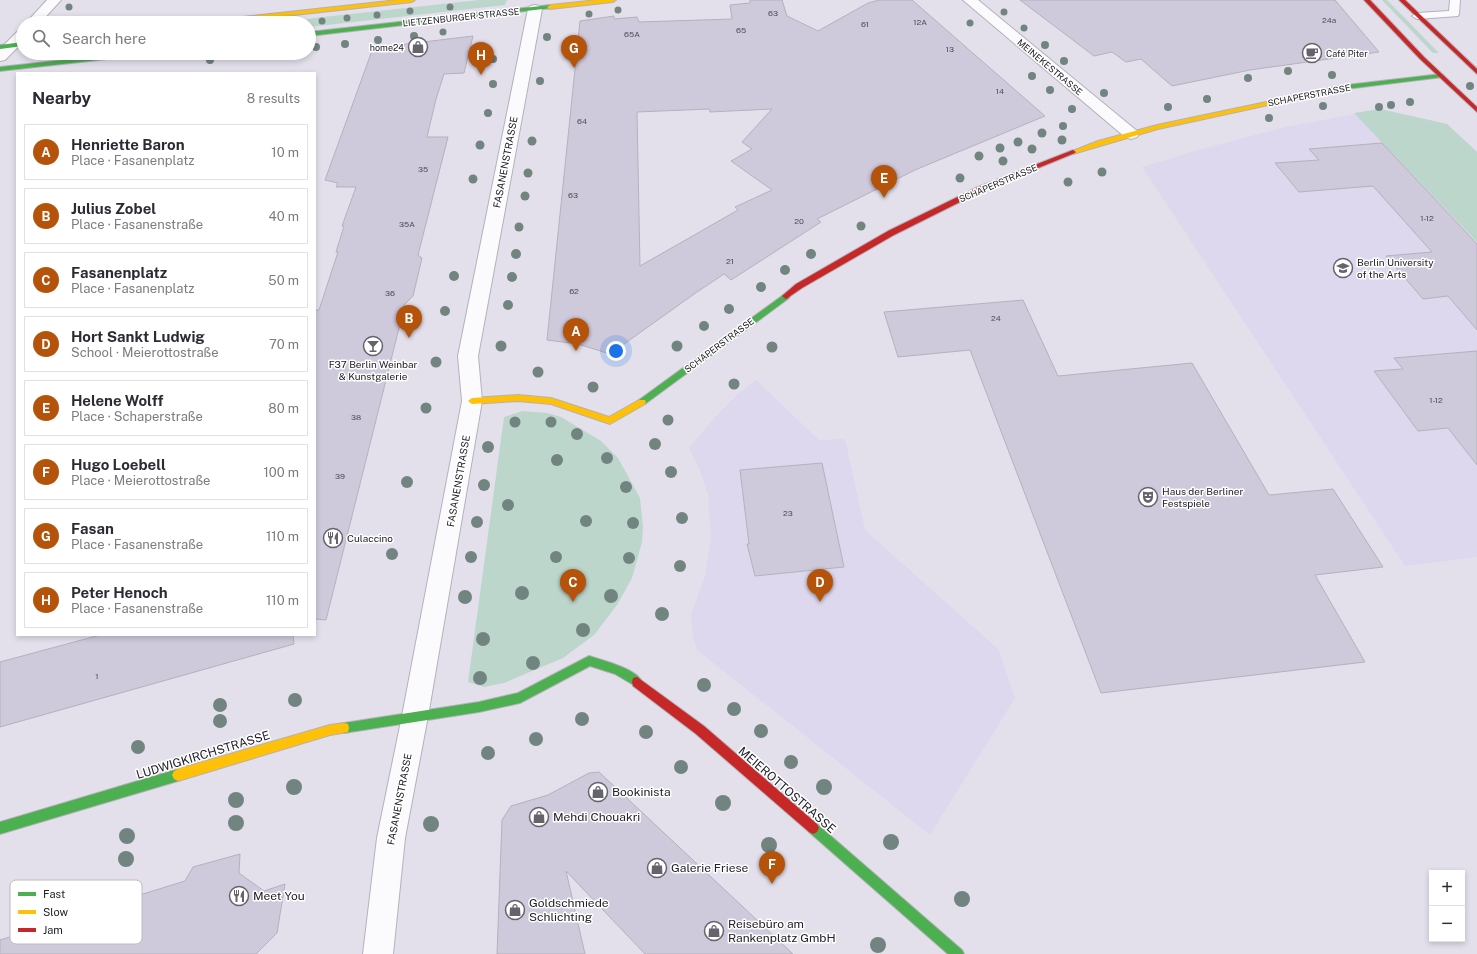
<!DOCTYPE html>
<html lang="en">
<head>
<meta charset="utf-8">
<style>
	:root { --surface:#fff; --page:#f2f2f3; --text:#2b2b33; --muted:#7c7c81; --line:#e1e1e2; --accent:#b45309 }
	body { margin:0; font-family:"Public Sans",sans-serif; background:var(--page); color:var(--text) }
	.controls { position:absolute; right:12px; bottom:12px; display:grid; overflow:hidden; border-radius:0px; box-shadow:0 2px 6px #0003 }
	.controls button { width:36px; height:36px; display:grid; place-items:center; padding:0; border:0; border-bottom:1px solid var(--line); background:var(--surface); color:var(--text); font:20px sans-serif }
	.you { position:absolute; left:616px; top:351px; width:14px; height:14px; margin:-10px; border:3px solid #fff; border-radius:50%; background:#1a73e8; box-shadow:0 0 0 6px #1a73e833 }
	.badge { display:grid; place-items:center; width:26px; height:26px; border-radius:50%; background:var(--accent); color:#fff; font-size:13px; font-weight:700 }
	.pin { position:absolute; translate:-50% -33px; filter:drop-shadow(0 1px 2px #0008) }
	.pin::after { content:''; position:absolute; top:21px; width:14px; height:12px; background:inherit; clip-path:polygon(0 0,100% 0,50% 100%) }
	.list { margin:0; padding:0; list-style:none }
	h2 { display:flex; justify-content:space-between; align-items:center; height:52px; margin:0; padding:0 16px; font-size:17px }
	h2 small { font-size:13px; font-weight:400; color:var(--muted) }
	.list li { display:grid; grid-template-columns:26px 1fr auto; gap:12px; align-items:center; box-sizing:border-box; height:56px; margin:0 8px 8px; padding:0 8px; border:1px solid var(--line); border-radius:0px }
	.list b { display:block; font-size:15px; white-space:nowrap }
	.list p { margin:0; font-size:13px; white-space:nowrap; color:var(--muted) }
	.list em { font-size:13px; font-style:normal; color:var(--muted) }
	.icon { flex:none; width:22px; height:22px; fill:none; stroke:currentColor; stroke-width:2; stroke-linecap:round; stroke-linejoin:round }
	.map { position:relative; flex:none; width:1477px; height:954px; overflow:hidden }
	.search { position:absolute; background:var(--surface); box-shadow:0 2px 6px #0003; left:16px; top:16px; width:300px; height:44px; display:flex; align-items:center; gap:10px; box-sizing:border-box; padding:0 14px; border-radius:22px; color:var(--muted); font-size:15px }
	.panel { position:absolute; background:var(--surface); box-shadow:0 2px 6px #0003; left:16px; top:72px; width:300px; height:564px; border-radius:0px }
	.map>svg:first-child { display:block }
	.built { fill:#ddd8ed }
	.green { fill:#bcd6cc }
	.building { fill:#cec9db; stroke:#b4b2bc; fill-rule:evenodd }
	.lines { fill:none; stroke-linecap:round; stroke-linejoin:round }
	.lane-casing { stroke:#b4b1bb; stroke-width:2 }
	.street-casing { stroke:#b4b1bb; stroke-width:2 }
	.fast-casing { stroke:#b4b1bb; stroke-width:2 }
	.slow-casing { stroke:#b4b1bb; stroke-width:2 }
	.jam-casing { stroke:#b4b1bb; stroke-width:2 }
	.lane { fill:#fbfafc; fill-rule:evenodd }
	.street { fill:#fbfafc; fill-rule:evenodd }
	.fast { fill:#4caf50; fill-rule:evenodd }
	.slow { fill:#ffc107; fill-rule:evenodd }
	.jam { fill:#c62828; fill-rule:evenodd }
	.tree { fill:#728480 }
	.labels { text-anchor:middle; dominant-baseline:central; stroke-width:3; stroke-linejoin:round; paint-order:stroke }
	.number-label { font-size:8px; fill:#4e4b56 }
	.far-street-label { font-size:9px; fill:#222028; stroke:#fff }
	.far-poi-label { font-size:9px; fill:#222028; stroke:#fff; text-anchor:end }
	.street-label { font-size:10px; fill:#222028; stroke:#fff }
	.poi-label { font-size:10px; fill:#222028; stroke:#fff; text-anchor:start }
	.near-street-label { font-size:12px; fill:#222028; stroke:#fff }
	.near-poi-label { font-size:12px; fill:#222028; stroke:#fff; text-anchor:start }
	.key { fill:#fff; stroke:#bdbcbe; stroke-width:1 }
	.key-label { font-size:11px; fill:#222028 }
</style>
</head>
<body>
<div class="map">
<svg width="1477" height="954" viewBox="0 0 1477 954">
	<rect width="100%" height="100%" fill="#e3e0ec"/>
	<!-- built -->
	<g class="built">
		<polygon points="1380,109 1447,124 1477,152 1477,557 1405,566 1142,167 1198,150 1281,128"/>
		<polygon points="756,380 819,440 845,439 865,530 999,650 1015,698 930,835 697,650 693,637 691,614 705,576 711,537 708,495 698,466 689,448 716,416 738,394"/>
	</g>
	<!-- green -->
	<g class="green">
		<polygon points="479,0 507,0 505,5 309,27 309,23 289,23 314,18"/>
		<polygon points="1382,0 1387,0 1439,53 1433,53"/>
		<polygon points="1380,109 1447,124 1477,152 1477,242 1354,113"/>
		<polygon points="522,411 547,413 561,417 601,441 618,458 640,498 643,526 642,542 632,578 617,605 594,635 563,658 504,683 484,687 468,682 504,417"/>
	</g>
	<!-- building -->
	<g class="building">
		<path d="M750 0H782L787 16 818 31 868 3 879 0H912L1045 116 915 170 817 219 821 222 731 280 724 274 697 292 610 354 578 344 547 340 580 21 614 16V19L637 17 639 22 732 19 730 5 750 3ZM709 109 710 112 772 109 742 142 752 149 731 161 772 190 735 207 738 210 640 266 637 112Z"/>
		<polygon points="1020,0 1335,0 1379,52 1250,70 1172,86 1141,59 1126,62 1112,52 1094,56"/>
		<polygon points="473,36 464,73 444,74 436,99 427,137 448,137 418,255 422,258 413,296 405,304 326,620 315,619 315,310 319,310 338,252 336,252 344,226 342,226 356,187 336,187 338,183 325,180 373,48"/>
		<polygon points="1382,143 1477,244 1477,330 1448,296 1423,299 1386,256 1432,252 1373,186 1299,192 1275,163 1319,160 1309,149"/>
		<polygon points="1023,300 1058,376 1192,363 1269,495 1333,489 1383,567 1315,575 1365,662 1101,693 970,350 898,357 884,312"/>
		<polygon points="1477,351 1477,465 1448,428 1418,431 1374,371 1403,369 1394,358"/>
		<polygon points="822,463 844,567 755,576 747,544 749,544 740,470"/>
		<polygon points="100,635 293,635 294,644 0,727 0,662"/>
		<polygon points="599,772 742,906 793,954 645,954 566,871 585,954 497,954 502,820 511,806 548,795 589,773"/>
		<polygon points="240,854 239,873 264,891 285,884 277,933 256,954 0,954 0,940 79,915 92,899 123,890 130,898 185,881 193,867"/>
	</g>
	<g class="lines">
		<defs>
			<polygon id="lane" points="1450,0 1460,0 1459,14 1458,16 1417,19 1412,16 1417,13 1449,11"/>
			<g id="street">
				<polygon points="47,0 61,0 40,23 26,23"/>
				<polygon points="963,0 978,0 1137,131 1139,134 1137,137 1131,139 1125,137"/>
				<polygon points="535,5 540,6 542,9 478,356 482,401 428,716 405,838 393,954 363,954 377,838 402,716 462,401 458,356 528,9 530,6"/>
				<polygon points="23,30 23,42 5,60 0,61 0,49 18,31"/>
			</g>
			<g id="fast">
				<polygon points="550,5 552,6 552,8 309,36 309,32"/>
				<polygon points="23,42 23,46 0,49 0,45"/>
				<polygon points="127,53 146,53 143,55 0,71 0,67"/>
				<polygon points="1441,74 1444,76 1443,77 1338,90 1299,99 1296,97 1338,86"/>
				<polygon points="786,293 790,296 789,298 645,404 639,404 638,402 639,400"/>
				<path d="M589 656C602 660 637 669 642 682L641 686 637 687 615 674 590 666 520 703 479 712 344 733 340 732 339 728 340 724 344 723 479 702 518 693Z"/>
				<polygon points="178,769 182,771 184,775 182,779 178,781 0,834 0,822"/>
				<polygon points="813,822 817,824 962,950 964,954 948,954 809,832 807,828 809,824"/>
			</g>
			<g id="slow">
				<polygon points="398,0 415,0 412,2 221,23 203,23 206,21"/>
				<polygon points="598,0 616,0 613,2 550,9 547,7 550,5"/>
				<polygon points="1299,95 1301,96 1301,98 1158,129 1073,154 1070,152 1098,141 1157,125"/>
				<polygon points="518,395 551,398 609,417 639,400 645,400 646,402 645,404 610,424 551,404 518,401 472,404 468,401 472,398"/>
				<polygon points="344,723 348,724 349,728 348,732 330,735 178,781 174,779 172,775 174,771 178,769 330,725"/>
			</g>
			<g id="jam">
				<polygon points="1364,0 1370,0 1424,57 1477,107 1477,112 1420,59"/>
				<polygon points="1399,0 1405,0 1477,69 1477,74"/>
				<polygon points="1073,150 1076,152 1075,153 982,191 894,235 802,288 786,299 782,296 796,284 888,231 978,187"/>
				<polygon points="637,677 704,726 817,824 819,828 817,832 813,834 809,832 696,734 633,686 632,682 633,678"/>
			</g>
		</defs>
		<!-- lane casing -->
		<use href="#lane" class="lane-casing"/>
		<!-- street casing -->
		<use href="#street" class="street-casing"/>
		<!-- fast casing -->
		<use href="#fast" class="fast-casing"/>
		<!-- slow casing -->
		<use href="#slow" class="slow-casing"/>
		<!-- jam casing -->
		<use href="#jam" class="jam-casing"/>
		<!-- lane -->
		<use href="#lane" class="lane"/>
		<!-- street -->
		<use href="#street" class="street"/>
		<!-- fast -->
		<use href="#fast" class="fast"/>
		<!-- slow -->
		<use href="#slow" class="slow"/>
		<!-- jam -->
		<use href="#jam" class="jam"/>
	</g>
	<!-- trees -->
	<g class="tree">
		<circle cx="69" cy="7" r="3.5"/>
		<circle cx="450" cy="7" r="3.5"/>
		<circle cx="618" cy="10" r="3.5"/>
		<circle cx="410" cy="11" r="3.5"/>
		<circle cx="1004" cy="12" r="3.5"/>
		<circle cx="589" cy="14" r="3.5"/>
		<circle cx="377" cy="15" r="3.5"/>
		<circle cx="347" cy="18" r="3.5"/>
		<circle cx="322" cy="21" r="3.5"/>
		<circle cx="970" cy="23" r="3.5"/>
		<circle cx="1024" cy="28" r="3.5"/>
		<circle cx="443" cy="32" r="3.5"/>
		<circle cx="414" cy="36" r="4"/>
		<circle cx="547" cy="37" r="4"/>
		<circle cx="378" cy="40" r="4"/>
		<circle cx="345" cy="44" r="4"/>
		<circle cx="1045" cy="45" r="4"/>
		<circle cx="316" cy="47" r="4"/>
		<circle cx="493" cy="59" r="4"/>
		<circle cx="210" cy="60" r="4"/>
		<circle cx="1064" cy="61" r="4"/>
		<circle cx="1288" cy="71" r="4"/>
		<circle cx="1332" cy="75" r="4"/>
		<circle cx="1032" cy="76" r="4"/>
		<circle cx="1248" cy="78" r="4"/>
		<circle cx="540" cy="81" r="4"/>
		<circle cx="493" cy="84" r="4"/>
		<circle cx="1470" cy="86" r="4"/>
		<circle cx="1050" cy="90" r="4"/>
		<circle cx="1104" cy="93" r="4"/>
		<circle cx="1207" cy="99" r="4"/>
		<circle cx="1410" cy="102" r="4"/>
		<circle cx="1391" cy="105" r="4"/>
		<circle cx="1323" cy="106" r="4"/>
		<circle cx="1168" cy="107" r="4"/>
		<circle cx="1379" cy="107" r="4"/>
		<circle cx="1072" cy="109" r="4"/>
		<circle cx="488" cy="113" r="4"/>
		<circle cx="1269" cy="118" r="4"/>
		<circle cx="1063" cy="126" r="4"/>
		<circle cx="1042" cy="133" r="4.5"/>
		<circle cx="1062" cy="140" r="4.5"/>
		<circle cx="532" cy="141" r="4.5"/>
		<circle cx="1018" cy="142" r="4.5"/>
		<circle cx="480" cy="145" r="4.5"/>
		<circle cx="1000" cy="148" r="4.5"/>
		<circle cx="1032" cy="149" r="4.5"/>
		<circle cx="979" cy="156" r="4.5"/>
		<circle cx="1003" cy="161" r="4.5"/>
		<circle cx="1102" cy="172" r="4.5"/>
		<circle cx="528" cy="173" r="4.5"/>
		<circle cx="960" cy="178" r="4.5"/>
		<circle cx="473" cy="179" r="4.5"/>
		<circle cx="1068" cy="182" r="4.5"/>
		<circle cx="525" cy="196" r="4.5"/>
		<circle cx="861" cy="226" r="4.5"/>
		<circle cx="519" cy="227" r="4.5"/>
		<circle cx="516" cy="254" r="5"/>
		<circle cx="811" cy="254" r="5"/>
		<circle cx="785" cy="270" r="5"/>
		<circle cx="454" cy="276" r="5"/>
		<circle cx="512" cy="277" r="5"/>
		<circle cx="761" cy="287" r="5"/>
		<circle cx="508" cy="305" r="5"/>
		<circle cx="729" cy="309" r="5"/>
		<circle cx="445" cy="311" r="5"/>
		<circle cx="704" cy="326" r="5"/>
		<circle cx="501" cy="346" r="5.5"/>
		<circle cx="677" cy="346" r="5.5"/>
		<circle cx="772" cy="347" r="5.5"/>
		<circle cx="436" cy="362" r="5.5"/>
		<circle cx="538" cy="372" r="5.5"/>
		<circle cx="734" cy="384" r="5.5"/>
		<circle cx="593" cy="387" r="5.5"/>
		<circle cx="426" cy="408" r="5.5"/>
		<circle cx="668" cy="420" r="5.5"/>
		<circle cx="515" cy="422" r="5.5"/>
		<circle cx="551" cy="422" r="5.5"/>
		<circle cx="577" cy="434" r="6"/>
		<circle cx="655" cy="444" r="6"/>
		<circle cx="488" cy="447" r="6"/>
		<circle cx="607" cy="458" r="6"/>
		<circle cx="557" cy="460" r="6"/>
		<circle cx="671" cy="472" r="6"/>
		<circle cx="407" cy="482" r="6"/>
		<circle cx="484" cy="485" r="6"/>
		<circle cx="626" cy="487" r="6"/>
		<circle cx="508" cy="505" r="6"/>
		<circle cx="682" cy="518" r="6"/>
		<circle cx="586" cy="521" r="6"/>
		<circle cx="477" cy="522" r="6"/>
		<circle cx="633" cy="523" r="6"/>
		<circle cx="392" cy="554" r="6"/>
		<circle cx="471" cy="557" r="6"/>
		<circle cx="556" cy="557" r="6"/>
		<circle cx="629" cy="558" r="6"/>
		<circle cx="680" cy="566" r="6"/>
		<circle cx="522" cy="593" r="7"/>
		<circle cx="611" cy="596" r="7"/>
		<circle cx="465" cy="597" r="7"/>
		<circle cx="662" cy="614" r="7"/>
		<circle cx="583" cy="630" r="7"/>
		<circle cx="483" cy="639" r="7"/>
		<circle cx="533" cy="663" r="7"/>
		<circle cx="480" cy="678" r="7"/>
		<circle cx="704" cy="685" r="7"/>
		<circle cx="295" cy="700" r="7"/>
		<circle cx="220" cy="705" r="7"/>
		<circle cx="734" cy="709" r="7"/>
		<circle cx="582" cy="719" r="7"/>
		<circle cx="220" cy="721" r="7"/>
		<circle cx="761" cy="731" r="7"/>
		<circle cx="646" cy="732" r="7"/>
		<circle cx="536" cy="739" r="7"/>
		<circle cx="138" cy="747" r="7"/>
		<circle cx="488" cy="753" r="7"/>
		<circle cx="791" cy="762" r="7"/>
		<circle cx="681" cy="767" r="7"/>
		<circle cx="294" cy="787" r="8"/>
		<circle cx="824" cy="787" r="8"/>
		<circle cx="236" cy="800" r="8"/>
		<circle cx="723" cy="803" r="8"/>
		<circle cx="236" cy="823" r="8"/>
		<circle cx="431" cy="824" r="8"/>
		<circle cx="127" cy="836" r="8"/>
		<circle cx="891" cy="842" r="8"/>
		<circle cx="769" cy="845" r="8"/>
		<circle cx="126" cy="859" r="8"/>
		<circle cx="962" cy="899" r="8"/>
		<circle cx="878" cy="945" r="8"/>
	</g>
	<!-- icons -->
	<defs>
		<symbol id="shop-ring" viewBox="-11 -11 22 22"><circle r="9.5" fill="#fff" stroke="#66636d" stroke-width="1.5"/><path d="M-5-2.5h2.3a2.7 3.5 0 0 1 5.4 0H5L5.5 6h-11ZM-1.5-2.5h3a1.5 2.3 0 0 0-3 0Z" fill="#66636d"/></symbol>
		<symbol id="cafe-ring" viewBox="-11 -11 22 22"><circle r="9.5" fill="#fff" stroke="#66636d" stroke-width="1.5"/><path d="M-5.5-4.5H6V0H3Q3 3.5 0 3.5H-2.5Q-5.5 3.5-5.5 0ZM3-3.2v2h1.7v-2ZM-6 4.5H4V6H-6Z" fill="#66636d"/></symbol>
		<symbol id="university-ring" viewBox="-11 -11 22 22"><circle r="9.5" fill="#fff" stroke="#66636d" stroke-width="1.5"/><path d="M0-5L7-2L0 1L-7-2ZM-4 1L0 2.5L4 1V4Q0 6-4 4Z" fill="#66636d"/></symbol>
		<symbol id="bar-ring" viewBox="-11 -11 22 22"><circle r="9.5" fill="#fff" stroke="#66636d" stroke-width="1.5"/><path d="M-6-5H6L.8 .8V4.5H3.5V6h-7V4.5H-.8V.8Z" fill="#66636d"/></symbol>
		<symbol id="theatre-ring" viewBox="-11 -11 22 22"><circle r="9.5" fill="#fff" stroke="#66636d" stroke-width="1.5"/><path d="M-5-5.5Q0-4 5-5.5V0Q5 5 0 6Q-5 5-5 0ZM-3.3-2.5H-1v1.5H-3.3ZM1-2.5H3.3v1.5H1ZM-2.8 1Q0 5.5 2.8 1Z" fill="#66636d"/></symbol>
		<symbol id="restaurant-ring" viewBox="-11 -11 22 22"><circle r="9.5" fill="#fff" stroke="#66636d" stroke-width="1.5"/><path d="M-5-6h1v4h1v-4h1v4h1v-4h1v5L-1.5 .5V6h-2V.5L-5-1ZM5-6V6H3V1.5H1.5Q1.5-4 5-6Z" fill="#66636d"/></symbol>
	</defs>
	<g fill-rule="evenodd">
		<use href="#shop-ring" x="407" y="36" width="22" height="22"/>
		<use href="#cafe-ring" x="1301" y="42" width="22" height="22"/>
		<use href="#university-ring" x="1332" y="257" width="22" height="22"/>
		<use href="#bar-ring" x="362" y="335" width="22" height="22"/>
		<use href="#theatre-ring" x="1137" y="486" width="22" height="22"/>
		<use href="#restaurant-ring" x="322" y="527" width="22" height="22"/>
		<use href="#shop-ring" x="587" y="781" width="22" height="22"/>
		<use href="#shop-ring" x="528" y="806" width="22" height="22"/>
		<use href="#shop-ring" x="646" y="857" width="22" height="22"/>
		<use href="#restaurant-ring" x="228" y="885" width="22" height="22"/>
		<use href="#shop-ring" x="504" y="899" width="22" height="22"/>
		<use href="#shop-ring" x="703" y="920" width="22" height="22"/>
	</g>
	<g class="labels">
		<!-- number labels -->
		<g class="number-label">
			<text x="773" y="13">63</text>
			<text x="1329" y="20">24a</text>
			<text x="920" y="22">12A</text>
			<text x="865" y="24">61</text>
			<text x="741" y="30">65</text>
			<text x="632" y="34">65A</text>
			<text x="950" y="49">13</text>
			<text x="1000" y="91">14</text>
			<text x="582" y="121">64</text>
			<text x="423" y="169">35</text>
			<text x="573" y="195">63</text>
			<text x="1427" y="218">1-12</text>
			<text x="799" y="221">20</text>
			<text x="407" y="224">35A</text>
			<text x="730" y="261">21</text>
			<text x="574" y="291">62</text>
			<text x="390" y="293">36</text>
			<text x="996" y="318">24</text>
			<text x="1436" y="400">1-12</text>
			<text x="356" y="417">38</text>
			<text x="340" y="476">39</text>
			<text x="788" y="513">23</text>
			<text x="97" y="676">1</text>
		</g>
		<!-- far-street labels -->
		<g class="far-street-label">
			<text transform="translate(461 17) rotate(-6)">LIETZENBURGER STRASSE</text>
			<text transform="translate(1050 67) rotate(40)">MEINEKESTRASSE</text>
			<text transform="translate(1309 95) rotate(-11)">SCHAPERSTRASSE</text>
			<text transform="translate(998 183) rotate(-23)">SCHAPERSTRASSE</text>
			<text transform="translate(719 345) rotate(-37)">SCHAPERSTRASSE</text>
		</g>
		<!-- far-poi labels -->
		<g class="far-poi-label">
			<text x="404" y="47">home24</text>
			<text x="1326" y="53" text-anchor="start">Café Piter</text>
		</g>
		<!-- street labels -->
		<g class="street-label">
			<text transform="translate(505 162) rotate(-79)">FASANENSTRASSE</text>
			<text transform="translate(458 481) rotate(-80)">FASANENSTRASSE</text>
			<text transform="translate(399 799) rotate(-79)">FASANENSTRASSE</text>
		</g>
		<!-- poi labels -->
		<g class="poi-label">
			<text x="1357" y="262">Berlin University<tspan x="1357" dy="12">of the Arts</tspan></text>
			<text x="373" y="364" text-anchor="middle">F37 Berlin Weinbar<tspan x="373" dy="12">&amp; Kunstgalerie</tspan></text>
			<text x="1162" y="491">Haus der Berliner<tspan x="1162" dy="12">Festspiele</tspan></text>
			<text x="347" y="538">Culaccino</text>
		</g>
		<!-- near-street labels -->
		<g class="near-street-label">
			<text transform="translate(203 755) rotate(-17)">LUDWIGKIRCHSTRASSE</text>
			<text transform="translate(787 790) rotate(41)">MEIEROTTOSTRASSE</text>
		</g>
		<!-- near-poi labels -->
		<g class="near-poi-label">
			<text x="612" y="792">Bookinista</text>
			<text x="553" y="817">Mehdi Chouakri</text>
			<text x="671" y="868">Galerie Friese</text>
			<text x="253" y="896">Meet You</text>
			<text x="529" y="903">Goldschmiede<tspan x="529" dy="14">Schlichting</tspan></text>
			<text x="728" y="924">Reisebüro am<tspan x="728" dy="14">Rankenplatz GmbH</tspan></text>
		</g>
	</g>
	<!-- legend -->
	<rect x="10" y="880" width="132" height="64" rx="6" class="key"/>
	<rect x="18" y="892" width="18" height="4" fill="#4caf50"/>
	<rect x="18" y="910" width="18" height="4" fill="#ffc107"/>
	<rect x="18" y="928" width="18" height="4" fill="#c62828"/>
	<g class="key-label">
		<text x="43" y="898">Fast</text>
		<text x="43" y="916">Slow</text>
		<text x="43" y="934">Jam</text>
	</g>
</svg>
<div class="controls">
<button>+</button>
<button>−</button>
</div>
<div class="you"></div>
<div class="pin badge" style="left:576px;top:351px">A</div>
<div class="pin badge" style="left:409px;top:338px">B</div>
<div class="pin badge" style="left:573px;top:602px">C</div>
<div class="pin badge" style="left:820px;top:602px">D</div>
<div class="pin badge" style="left:884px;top:198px">E</div>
<div class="pin badge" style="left:772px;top:884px">F</div>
<div class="pin badge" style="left:574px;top:68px">G</div>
<div class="pin badge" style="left:481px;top:75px">H</div>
<div class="search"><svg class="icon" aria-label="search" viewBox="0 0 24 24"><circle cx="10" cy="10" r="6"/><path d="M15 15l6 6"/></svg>Search here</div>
<section class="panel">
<h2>Nearby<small>8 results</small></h2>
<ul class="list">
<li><span class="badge">A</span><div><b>Henriette Baron</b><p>Place · Fasanenplatz</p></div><em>10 m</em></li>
<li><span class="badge">B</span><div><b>Julius Zobel</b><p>Place · Fasanenstraße</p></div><em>40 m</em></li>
<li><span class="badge">C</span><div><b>Fasanenplatz</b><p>Place · Fasanenplatz</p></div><em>50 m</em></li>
<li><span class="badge">D</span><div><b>Hort Sankt Ludwig</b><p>School · Meierottostraße</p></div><em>70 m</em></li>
<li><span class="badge">E</span><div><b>Helene Wolff</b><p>Place · Schaperstraße</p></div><em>80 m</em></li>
<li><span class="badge">F</span><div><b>Hugo Loebell</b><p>Place · Meierottostraße</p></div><em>100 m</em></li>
<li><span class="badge">G</span><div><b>Fasan</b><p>Place · Fasanenstraße</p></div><em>110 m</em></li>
<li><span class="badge">H</span><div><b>Peter Henoch</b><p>Place · Fasanenstraße</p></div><em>110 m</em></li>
</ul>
</section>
</div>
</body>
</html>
